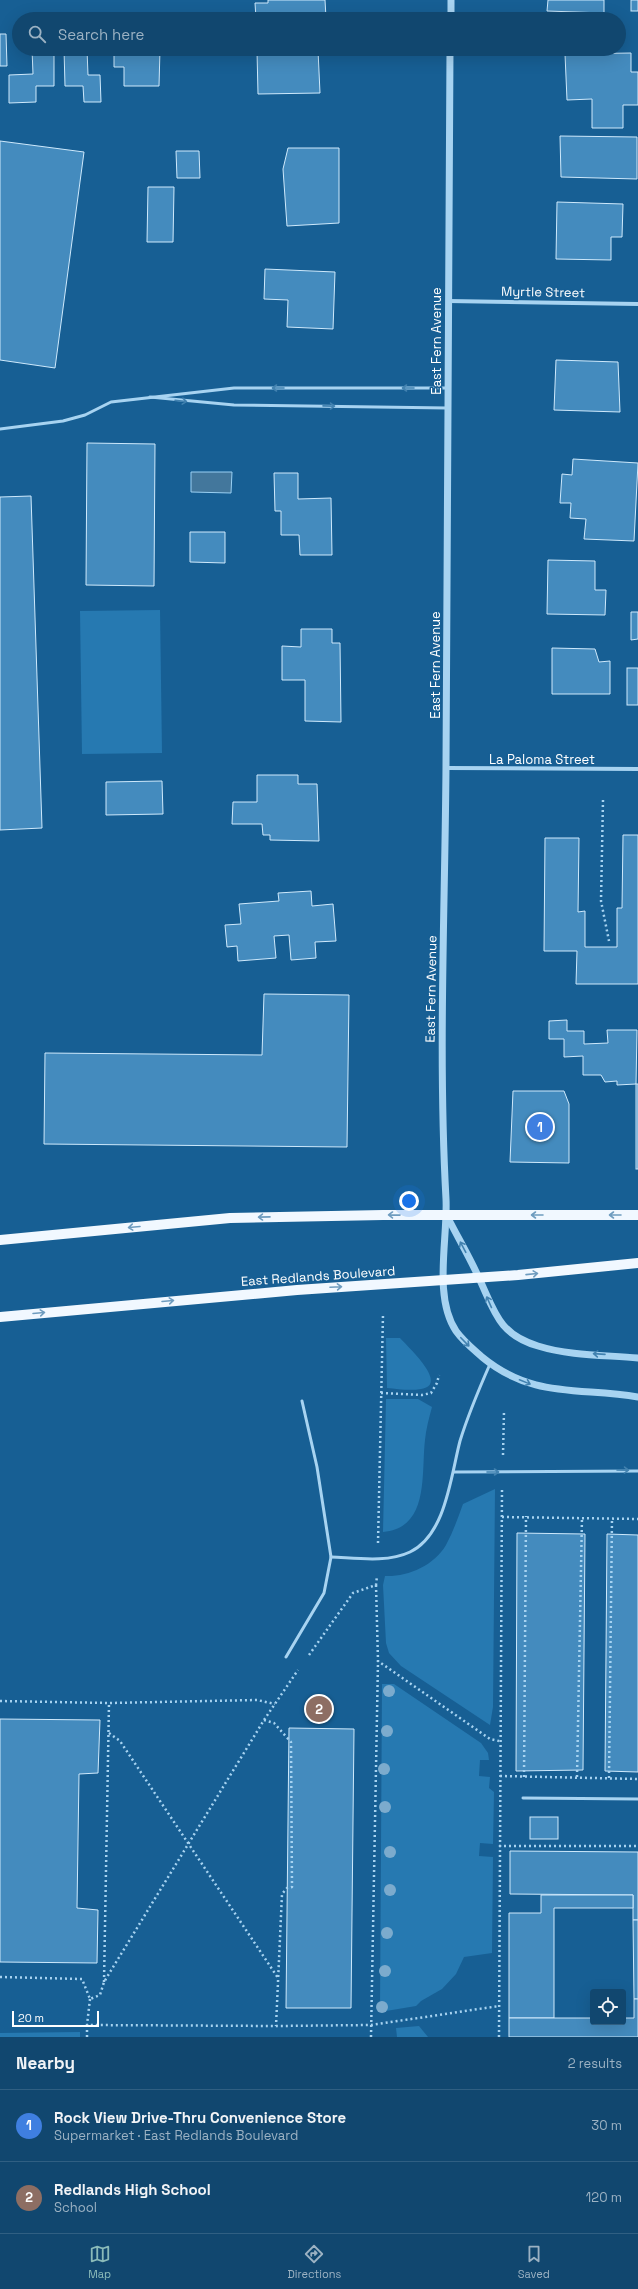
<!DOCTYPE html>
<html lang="en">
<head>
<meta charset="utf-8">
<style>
	:root { --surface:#11476f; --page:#1a4e74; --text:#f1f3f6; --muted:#9cb2c3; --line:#305f82; --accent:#8bbbb9 }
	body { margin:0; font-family:"Space Grotesk",sans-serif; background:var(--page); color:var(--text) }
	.controls { position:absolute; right:12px; bottom:12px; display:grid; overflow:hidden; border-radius:4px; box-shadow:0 4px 16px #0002 }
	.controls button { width:36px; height:36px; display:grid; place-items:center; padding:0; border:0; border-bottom:1px solid var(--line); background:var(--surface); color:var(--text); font:20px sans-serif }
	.scale { position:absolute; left:12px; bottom:10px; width:87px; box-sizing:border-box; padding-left:4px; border:2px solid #fff; border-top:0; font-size:11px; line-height:14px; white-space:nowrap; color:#fff; -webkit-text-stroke:3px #175f94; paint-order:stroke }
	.you { position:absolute; left:409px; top:1201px; width:14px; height:14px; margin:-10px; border:3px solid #fff; border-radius:50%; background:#1a73e8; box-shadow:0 0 0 6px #1a73e833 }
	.badge { display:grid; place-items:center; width:26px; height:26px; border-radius:50%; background:var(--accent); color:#fff; font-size:13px; font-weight:700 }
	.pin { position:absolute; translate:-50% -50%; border:2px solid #fff; box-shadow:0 1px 4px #0006 }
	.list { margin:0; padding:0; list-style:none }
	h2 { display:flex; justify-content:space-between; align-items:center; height:52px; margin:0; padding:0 16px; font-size:17px }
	h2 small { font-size:13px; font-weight:400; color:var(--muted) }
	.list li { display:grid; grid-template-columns:26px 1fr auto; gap:12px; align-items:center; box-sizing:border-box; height:72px; padding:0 16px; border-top:1px solid var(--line) }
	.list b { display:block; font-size:15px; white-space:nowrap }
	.list p { margin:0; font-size:13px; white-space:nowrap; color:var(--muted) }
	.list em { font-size:13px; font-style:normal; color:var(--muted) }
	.icon { flex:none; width:22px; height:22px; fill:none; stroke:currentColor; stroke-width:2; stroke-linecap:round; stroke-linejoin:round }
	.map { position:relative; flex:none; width:638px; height:2037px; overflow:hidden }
	.search { position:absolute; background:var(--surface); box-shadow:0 4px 16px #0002; left:12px; right:12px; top:12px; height:44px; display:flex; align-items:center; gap:10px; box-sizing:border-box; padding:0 14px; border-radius:22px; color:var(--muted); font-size:15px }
	.sheet { height:196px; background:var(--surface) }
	nav { display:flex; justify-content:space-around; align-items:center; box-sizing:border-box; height:56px; border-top:1px solid var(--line); background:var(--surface); font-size:11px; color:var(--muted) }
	nav a { display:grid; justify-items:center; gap:2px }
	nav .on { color:var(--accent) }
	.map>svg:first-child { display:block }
	.green { fill:#2679b1 }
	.water { fill:#43779c; stroke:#9ad0f3 }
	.building { fill:#448bbe; stroke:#cee9fc }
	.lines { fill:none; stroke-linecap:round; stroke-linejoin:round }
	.path { stroke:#a7d3f1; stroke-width:2.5; stroke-dasharray:2 3; stroke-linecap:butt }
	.service { stroke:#a7d3f1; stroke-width:3 }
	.minor { stroke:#a7d3f1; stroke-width:4 }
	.tertiary { stroke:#a7d3f1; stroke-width:7 }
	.primary { stroke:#f1f8ff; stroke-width:10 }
	.tree { fill:#7cabcd }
	.oneway { stroke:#4282b0 }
	.oneway2 { stroke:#6e9cbf }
	.labels { text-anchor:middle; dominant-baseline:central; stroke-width:3; stroke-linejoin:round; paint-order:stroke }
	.street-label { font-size:13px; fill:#fff; stroke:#175f94 }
</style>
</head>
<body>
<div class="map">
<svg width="638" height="2037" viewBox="0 0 638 2037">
	<rect width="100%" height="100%" fill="#175f94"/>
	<!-- green -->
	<g class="green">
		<polygon points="160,610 162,753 82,754 80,611"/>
		<path d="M386 1338H400C408 1347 450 1385 421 1389 410 1391 398 1389 387 1388Z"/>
		<path d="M386 1399H418L432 1407C429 1418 426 1429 425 1440 421 1473 430 1528 383 1532Z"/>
		<path d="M495 1489 493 1707 490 1725 401 1666 389 1653 386 1643 383 1585 385 1576C407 1577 434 1566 446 1545 453 1532 458 1518 463 1504Z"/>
		<polygon points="382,1684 394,1684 481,1743 488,1753 489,1760 480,1760 479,1776 490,1777 489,1788 494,1792 493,1844 480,1843 479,1856 493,1857 492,1953 464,1957 456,1974 442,1989 421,2001 416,2006 380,2012"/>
		<polygon points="419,2026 428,2037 397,2037 396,2028"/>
		<polygon points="80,2032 80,2037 0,2037 0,2033"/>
	</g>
	<!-- water -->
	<polygon class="water" points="191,472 232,472 231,493 191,492"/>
	<!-- building -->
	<g class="building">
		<polygon points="268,0 325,0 326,18 256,19 255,3 268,3"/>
		<polygon points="548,0 604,0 604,13 547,11"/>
		<rect x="631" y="0" width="7" height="11"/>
		<polygon points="0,34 6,34 7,66 0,66"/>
		<polygon points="32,49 54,49 54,86 36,86 36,102 9,103 9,75 33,74"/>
		<polygon points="64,49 87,49 88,75 100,75 101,102 84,102 83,86 65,86"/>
		<polygon points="114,49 160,49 159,86 124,86 124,67 114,67"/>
		<polygon points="318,50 320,93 258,94 257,51"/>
		<polygon points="631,53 631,72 638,72 638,105 623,105 623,128 592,128 592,99 567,100 565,54"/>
		<polygon points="560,136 637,137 637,179 561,177"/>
		<polygon points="0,141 84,152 55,368 0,360"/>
		<polygon points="288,148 339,148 339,223 287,226 283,169"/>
		<polygon points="176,151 199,151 200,178 177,178"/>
		<polygon points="148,187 174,187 173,242 147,242"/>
		<polygon points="557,202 623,204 622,237 611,237 611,260 556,259"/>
		<polygon points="265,269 335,272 333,329 287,327 288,300 264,299"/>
		<polygon points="556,360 618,362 620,412 554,410"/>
		<polygon points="87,443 155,444 154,586 86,585"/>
		<polygon points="573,459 638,463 634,541 584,539 586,519 570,518 571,503 560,503 562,474 572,475"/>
		<polygon points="274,473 298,473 298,499 331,498 332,555 300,555 299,535 281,535 281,511 275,511"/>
		<polygon points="31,496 42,828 0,830 0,497"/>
		<polygon points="190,532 225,532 225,563 190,562"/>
		<polygon points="548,560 595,561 595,590 606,590 605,615 547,614"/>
		<polygon points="631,612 638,612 638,639 631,640"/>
		<polygon points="301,629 332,629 332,643 340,643 341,722 305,721 305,680 282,680 282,646 301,647"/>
		<polygon points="552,648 595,649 599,662 610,661 610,694 552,694"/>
		<rect x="627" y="668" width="11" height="37"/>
		<polygon points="257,775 298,775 298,784 317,784 319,841 270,840 270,835 263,835 262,824 232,824 233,802 257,802"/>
		<polygon points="162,781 163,814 106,815 106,782"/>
		<polygon points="623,835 638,835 638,984 576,984 577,951 544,951 545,838 579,838 578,912 585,911 585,947 617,947 617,908 622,908"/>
		<polygon points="311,891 312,906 333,904 336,941 315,942 316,958 291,960 289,935 274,936 276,958 238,961 237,946 227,947 225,925 241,924 239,904 279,901 278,893"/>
		<polygon points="264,994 349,995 347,1147 44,1144 45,1053 262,1055"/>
		<polygon points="567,1020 567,1031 584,1031 584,1044 608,1043 607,1030 637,1030 636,1084 617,1085 617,1081 605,1082 601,1075 583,1075 583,1056 564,1057 564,1039 549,1039 549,1021"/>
		<rect x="636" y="1084" width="2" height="85"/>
		<polygon points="513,1091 564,1091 569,1104 569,1163 510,1162"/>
		<polygon points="517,1533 585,1534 583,1770 516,1771"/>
		<polygon points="607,1534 638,1535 638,1772 605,1771"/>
		<polygon points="0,1719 100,1720 98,1773 79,1774 77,1908 98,1910 97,1963 0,1962"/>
		<polygon points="289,1728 354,1729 351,2008 286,2008"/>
		<rect x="530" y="1817" width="28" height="22"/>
		<polygon points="510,1851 638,1852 638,1920 633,1920 633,1895 510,1894"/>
		<polygon points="541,1895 633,1895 633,1908 554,1908 554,2018 509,2018 509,1913 541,1913"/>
		<polygon points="633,1920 638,1920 638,1999 634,1999"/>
		<polygon points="634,1999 638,1999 638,2037 509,2037 509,2018 593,2018 593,2022 623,2022 623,2018 634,2018"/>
	</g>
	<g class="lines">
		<!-- path -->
		<g class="path">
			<polyline points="603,800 601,901 609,941"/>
			<polyline points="381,1393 422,1395 431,1393 437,1383 439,1375"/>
			<polyline points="503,1455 504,1411"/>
			<polyline points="502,1517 638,1519"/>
			<polyline points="378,1543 383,1314"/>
			<polyline points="376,1585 378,1661 490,1739 499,1741"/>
			<polyline points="309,1655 353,1593 376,1585 377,1576"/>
			<polyline points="0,1701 109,1703 257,1700 275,1704"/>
			<polyline points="264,1720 274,1723 291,1742 292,1887 287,1888 282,1894 276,2026"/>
			<polyline points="109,1733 120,1741 278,1978"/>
			<polyline points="500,1776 638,1779"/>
			<polyline points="524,1777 526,1516"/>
			<polyline points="577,1777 582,1517"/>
			<polyline points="609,1778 612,1518"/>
			<polyline points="499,1846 638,1846"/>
			<polyline points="0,1977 82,1979 90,1999 100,1995 104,1982 264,1720 298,1670"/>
			<polyline points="104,1982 109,1703"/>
			<polyline points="90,1999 87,2025 276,2026 371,2025 499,2006"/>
			<polyline points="87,2037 87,2025"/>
			<polyline points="371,2037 378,1661"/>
			<polyline points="499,2037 502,1488"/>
		</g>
		<!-- service -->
		<g class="service">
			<polyline points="150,397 234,405 447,408"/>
			<polyline points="0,429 63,421 85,415 111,402 234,388 447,388"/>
			<polyline points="454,1472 638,1471"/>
			<path d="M331 1557C356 1558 387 1563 410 1552 446 1535 451 1475 460 1441 468 1415 479 1389 490 1364"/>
			<polyline points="286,1657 324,1593 331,1557 317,1467 302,1401"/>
			<polyline points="523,1798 638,1799"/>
		</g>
		<!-- minor -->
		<g class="minor">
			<polyline points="448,301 638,304"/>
			<polyline points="446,768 638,769"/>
		</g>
		<!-- tertiary -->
		<g class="tertiary">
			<polyline points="451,19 451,0"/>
			<path d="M450 49C448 288 448 527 446 766 445 910 438 1055 446 1199 448 1238 433 1297 456 1331 463 1341 473 1349 482 1357 533 1399 579 1387 638 1397"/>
			<path d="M447 1216C457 1236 469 1256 478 1276 494 1309 497 1334 538 1346 570 1356 606 1355 638 1358"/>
		</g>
		<!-- primary -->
		<g class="primary">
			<polyline points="0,1240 230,1218 383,1215 638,1215"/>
			<polyline points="0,1317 297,1290 518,1275 638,1263"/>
		</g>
	</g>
	<!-- trees -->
	<g class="tree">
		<circle cx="389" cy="1691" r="6"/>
		<circle cx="387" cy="1731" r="6"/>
		<circle cx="384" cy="1769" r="6"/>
		<circle cx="385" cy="1807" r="6"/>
		<circle cx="390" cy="1852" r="6"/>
		<circle cx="390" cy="1890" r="6"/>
		<circle cx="387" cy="1933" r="6"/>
		<circle cx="385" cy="1971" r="6"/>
		<circle cx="382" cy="2007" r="6"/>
	</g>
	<!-- one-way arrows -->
	<defs><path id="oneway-shaft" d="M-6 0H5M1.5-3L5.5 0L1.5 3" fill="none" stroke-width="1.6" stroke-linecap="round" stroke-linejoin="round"/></defs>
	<g class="oneway">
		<use href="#oneway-shaft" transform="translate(278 388) rotate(180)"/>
		<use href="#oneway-shaft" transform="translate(408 388) rotate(180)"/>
		<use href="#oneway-shaft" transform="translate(181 401) rotate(6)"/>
		<use href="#oneway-shaft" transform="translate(329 406) rotate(1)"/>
		<use href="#oneway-shaft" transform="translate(463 1247) rotate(-118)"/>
		<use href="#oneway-shaft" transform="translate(489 1302) rotate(-114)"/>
		<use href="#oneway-shaft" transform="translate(465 1342) rotate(46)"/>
		<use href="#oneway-shaft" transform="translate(599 1354) rotate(-176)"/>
		<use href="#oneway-shaft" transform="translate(525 1382) rotate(22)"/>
		<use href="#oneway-shaft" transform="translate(623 1470) rotate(1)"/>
		<use href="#oneway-shaft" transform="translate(493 1472)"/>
	</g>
	<g class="oneway2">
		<use href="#oneway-shaft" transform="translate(394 1215) rotate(-179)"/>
		<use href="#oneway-shaft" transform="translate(537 1215) rotate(180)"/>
		<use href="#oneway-shaft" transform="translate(615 1215) rotate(-180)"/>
		<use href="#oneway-shaft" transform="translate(264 1217) rotate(179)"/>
		<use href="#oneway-shaft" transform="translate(134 1227) rotate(175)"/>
		<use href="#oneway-shaft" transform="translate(532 1274) rotate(-6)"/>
		<use href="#oneway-shaft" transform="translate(336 1287) rotate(-3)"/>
		<use href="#oneway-shaft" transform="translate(168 1301) rotate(-5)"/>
		<use href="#oneway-shaft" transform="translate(39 1313) rotate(-5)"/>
	</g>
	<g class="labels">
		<!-- street labels -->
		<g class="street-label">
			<text transform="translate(543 292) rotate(1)">Myrtle Street</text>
			<text transform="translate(436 341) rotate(-90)">East Fern Avenue</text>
			<text transform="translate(435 665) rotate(-90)">East Fern Avenue</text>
			<text x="542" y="759">La Paloma Street</text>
			<text transform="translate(431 989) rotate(-89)">East Fern Avenue</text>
			<text transform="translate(318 1276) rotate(-4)">East Redlands Boulevard</text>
		</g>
	</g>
</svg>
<div class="controls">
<button><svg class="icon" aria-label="locate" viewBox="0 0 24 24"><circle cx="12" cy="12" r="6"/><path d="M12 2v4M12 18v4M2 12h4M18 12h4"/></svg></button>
</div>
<div class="scale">20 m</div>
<div class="you"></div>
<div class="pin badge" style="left:540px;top:1127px;background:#3f7fe0">1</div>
<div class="pin badge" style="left:319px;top:1709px;background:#8d6e63">2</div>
<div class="search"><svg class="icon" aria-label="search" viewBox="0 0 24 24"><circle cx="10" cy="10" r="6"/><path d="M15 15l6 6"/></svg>Search here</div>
</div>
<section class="sheet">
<h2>Nearby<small>2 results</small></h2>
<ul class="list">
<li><span class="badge" style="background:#3f7fe0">1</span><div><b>Rock View Drive-Thru Convenience Store</b><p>Supermarket · East Redlands Boulevard</p></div><em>30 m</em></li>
<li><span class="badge" style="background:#8d6e63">2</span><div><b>Redlands High School</b><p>School</p></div><em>120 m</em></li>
</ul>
</section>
<nav>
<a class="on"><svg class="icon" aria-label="map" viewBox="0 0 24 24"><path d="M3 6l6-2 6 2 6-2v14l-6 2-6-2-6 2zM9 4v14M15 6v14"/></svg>Map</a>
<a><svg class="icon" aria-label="directions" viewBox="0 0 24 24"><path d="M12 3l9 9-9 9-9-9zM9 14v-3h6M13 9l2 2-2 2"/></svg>Directions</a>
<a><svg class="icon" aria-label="saved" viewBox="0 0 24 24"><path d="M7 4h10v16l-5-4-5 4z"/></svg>Saved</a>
</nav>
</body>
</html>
